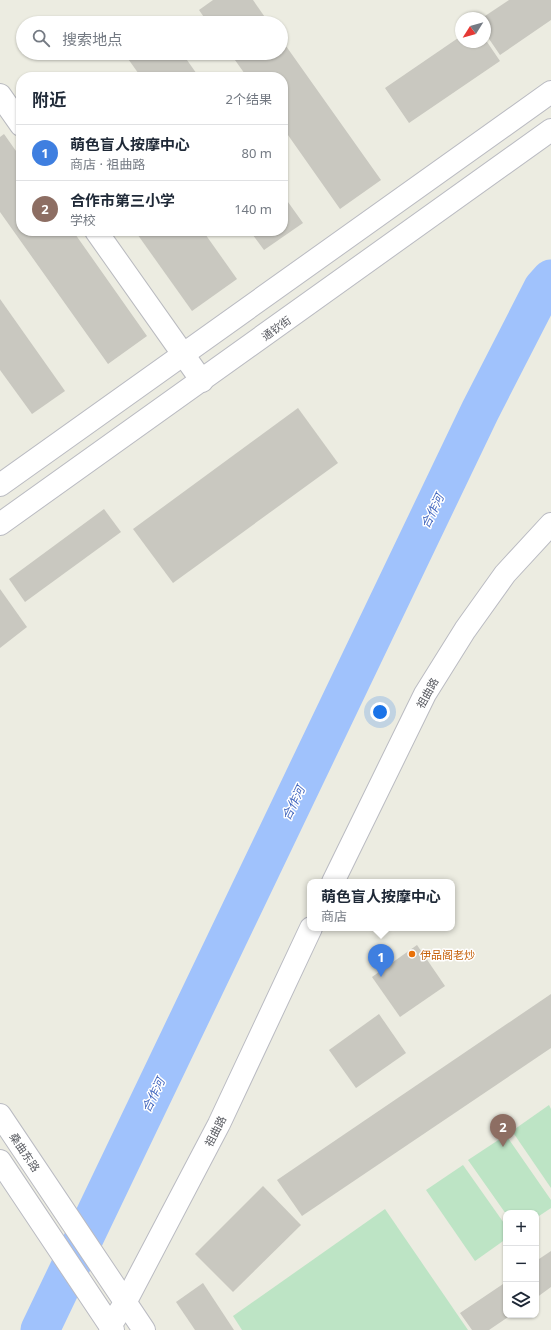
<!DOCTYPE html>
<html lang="zh">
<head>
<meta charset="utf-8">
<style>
	:root { --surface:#fff; --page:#f6f6f7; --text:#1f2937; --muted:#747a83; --line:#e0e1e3; --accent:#2563eb }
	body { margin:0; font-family:"Noto Sans","Noto Sans SC",sans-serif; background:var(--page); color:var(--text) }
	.controls { position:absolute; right:12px; bottom:12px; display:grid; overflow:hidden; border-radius:8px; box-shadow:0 1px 3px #0004 }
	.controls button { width:36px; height:36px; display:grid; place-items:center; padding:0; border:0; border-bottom:1px solid var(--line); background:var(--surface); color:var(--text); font:20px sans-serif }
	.compass { position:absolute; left:455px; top:12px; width:36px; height:36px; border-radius:50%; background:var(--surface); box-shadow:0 1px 3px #0004; rotate:233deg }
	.you { position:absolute; left:380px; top:712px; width:14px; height:14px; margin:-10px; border:3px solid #fff; border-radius:50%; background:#1a73e8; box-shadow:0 0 0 6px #1a73e833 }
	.badge { display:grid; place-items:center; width:26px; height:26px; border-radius:50%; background:var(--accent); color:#fff; font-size:13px; font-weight:700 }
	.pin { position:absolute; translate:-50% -33px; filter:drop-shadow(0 1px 2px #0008) }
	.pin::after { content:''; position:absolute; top:21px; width:14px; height:12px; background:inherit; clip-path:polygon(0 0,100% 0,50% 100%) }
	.popup { position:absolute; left:307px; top:879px; width:148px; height:52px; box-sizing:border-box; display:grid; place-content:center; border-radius:8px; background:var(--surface); filter:drop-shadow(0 1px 3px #0005); font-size:13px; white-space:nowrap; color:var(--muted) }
	.popup b { font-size:15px; color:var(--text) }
	.popup::after { content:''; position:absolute; left:50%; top:100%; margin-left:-8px; border:8px solid transparent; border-top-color:var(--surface) }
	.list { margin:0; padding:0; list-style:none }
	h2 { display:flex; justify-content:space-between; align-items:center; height:52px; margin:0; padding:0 16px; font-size:17px }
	h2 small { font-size:13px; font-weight:400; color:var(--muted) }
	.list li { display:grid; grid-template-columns:26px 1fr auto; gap:12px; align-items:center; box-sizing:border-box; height:56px; padding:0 16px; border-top:1px solid var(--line) }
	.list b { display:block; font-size:15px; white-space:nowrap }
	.list p { margin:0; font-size:13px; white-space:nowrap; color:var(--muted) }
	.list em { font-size:13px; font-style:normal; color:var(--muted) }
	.icon { flex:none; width:22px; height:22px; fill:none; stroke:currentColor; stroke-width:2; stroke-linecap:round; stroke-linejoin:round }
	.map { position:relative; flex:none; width:551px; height:1330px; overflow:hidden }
	.search { position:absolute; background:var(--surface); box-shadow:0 1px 3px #0004; left:16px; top:16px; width:272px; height:44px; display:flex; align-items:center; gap:10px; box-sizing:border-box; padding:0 14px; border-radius:22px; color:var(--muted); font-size:15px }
	.panel { position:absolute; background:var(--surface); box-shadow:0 1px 3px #0004; left:16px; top:72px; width:272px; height:164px; border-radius:16px }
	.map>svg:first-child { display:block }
	.green { fill:#bde4c5 }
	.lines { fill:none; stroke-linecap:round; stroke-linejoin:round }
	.river { stroke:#a0c2fc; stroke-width:39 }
	.building { fill:#c9c8c0 }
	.street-casing { stroke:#b9babf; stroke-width:24 }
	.secondary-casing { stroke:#babbc2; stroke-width:24 }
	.street { stroke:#fff; stroke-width:22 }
	.secondary { stroke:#fff; stroke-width:22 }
	.food-dot { fill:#e8710a; stroke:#fff; stroke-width:1.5 }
	.labels { text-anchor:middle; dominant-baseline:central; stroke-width:3; stroke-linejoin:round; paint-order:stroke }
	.street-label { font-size:11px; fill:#595b61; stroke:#fff }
	.food-label { font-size:11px; fill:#c56008; stroke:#fff; text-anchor:start }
	.water-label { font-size:12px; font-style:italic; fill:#4468bf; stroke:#fff }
</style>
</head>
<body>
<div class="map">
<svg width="551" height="1330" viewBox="0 0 551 1330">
	<rect width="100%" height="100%" fill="#ecece1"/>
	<!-- green -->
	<g class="green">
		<polygon points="549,1105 551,1109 551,1188 512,1131"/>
		<polygon points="506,1135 551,1200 551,1208 536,1218 536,1213 506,1213 506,1214 468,1160"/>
		<polygon points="463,1165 506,1226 506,1239 475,1261 426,1190"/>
		<polygon points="385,1209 468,1330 242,1330 233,1316"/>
	</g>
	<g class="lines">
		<!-- river -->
		<polyline class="river" points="40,1330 480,411 543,288 551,279"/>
	</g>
	<!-- building -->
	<g class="building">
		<polygon points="213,0 253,0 269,23 208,23 199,10"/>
		<polygon points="509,0 551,0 551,20 500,55 485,33 485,18 482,18"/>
		<polygon points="461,36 461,42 485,42 485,39 500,61 409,123 385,88"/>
		<polygon points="281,39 381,180 340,209 283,128 283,77 247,77 230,53 281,53"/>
		<polygon points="131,53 182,53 199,77 141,77 126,56"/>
		<polygon points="4,134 21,158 21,231 73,231 147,336 108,364 0,212 0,137"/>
		<polygon points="283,195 303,223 264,250 250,231 283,231"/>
		<polygon points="135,231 203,231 237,279 192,311"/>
		<polygon points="0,299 65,391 32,414 0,370"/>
		<polygon points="298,408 338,463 173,583 133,529"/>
		<polygon points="104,509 121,532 25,602 9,579"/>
		<polygon points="0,589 27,627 0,648"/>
		<polygon points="417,945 445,986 400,1017 372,977"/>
		<polygon points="551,994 551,1048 302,1216 277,1180"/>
		<polygon points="379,1014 406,1053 356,1088 329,1050"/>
		<polygon points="263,1186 301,1225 233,1292 195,1254"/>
		<polygon points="551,1251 551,1287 536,1298 536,1261"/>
		<polygon points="506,1282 506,1315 511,1315 489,1330 472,1330 460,1313"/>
		<polygon points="203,1283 234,1330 195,1330 176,1302"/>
	</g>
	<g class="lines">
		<defs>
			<g id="street">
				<polyline points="0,95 21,125"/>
				<polyline points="96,231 202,381"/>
			</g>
			<g id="secondary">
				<polyline points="0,485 551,92"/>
				<polyline points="0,524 551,130"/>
				<polyline points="333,882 425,694 465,630 505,574 551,524"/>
				<polyline points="0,1115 144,1330"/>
				<polyline points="0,1161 113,1330"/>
				<polyline points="110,1326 125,1303 219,1124 311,928"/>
			</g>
		</defs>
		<!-- street casing -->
		<use href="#street" class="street-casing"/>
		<!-- secondary casing -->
		<use href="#secondary" class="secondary-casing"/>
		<!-- street -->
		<use href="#street" class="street"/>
		<!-- secondary -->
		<use href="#secondary" class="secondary"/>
	</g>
	<!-- markers -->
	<circle class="food-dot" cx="412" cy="954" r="4"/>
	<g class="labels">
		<!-- street labels -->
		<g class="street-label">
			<text transform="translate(276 328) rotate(-36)">通钦街</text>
			<text transform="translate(427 693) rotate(-61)">祖曲路</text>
			<text transform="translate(215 1131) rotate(-63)">祖曲路</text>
			<text transform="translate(25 1152) rotate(56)">桑曲东路</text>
		</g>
		<!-- food labels -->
		<g class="food-label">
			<text x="420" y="954">伊品阁老炒</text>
		</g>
		<!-- water labels -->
		<g class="water-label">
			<text transform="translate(432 511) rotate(-64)">合作河</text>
			<text transform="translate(293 803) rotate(-64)">合作河</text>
			<text transform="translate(153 1095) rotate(-64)">合作河</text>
		</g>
	</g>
</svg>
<div class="controls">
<button>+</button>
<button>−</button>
<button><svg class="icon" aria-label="layers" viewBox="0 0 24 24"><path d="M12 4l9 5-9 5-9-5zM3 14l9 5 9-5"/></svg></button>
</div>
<svg class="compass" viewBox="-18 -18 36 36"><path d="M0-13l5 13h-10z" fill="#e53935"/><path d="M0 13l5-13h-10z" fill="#747a83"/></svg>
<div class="you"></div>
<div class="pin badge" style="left:381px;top:977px;background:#3f7fe0">1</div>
<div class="popup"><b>萌色盲人按摩中心</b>商店</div>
<div class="pin badge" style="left:503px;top:1147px;background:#8d6e63">2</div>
<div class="search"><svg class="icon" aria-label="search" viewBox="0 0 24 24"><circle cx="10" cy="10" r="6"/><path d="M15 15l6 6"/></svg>搜索地点</div>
<section class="panel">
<h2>附近<small>2个结果</small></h2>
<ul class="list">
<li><span class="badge" style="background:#3f7fe0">1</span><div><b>萌色盲人按摩中心</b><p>商店 · 祖曲路</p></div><em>80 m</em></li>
<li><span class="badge" style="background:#8d6e63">2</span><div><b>合作市第三小学</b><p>学校</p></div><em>140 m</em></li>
</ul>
</section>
</div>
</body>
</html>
